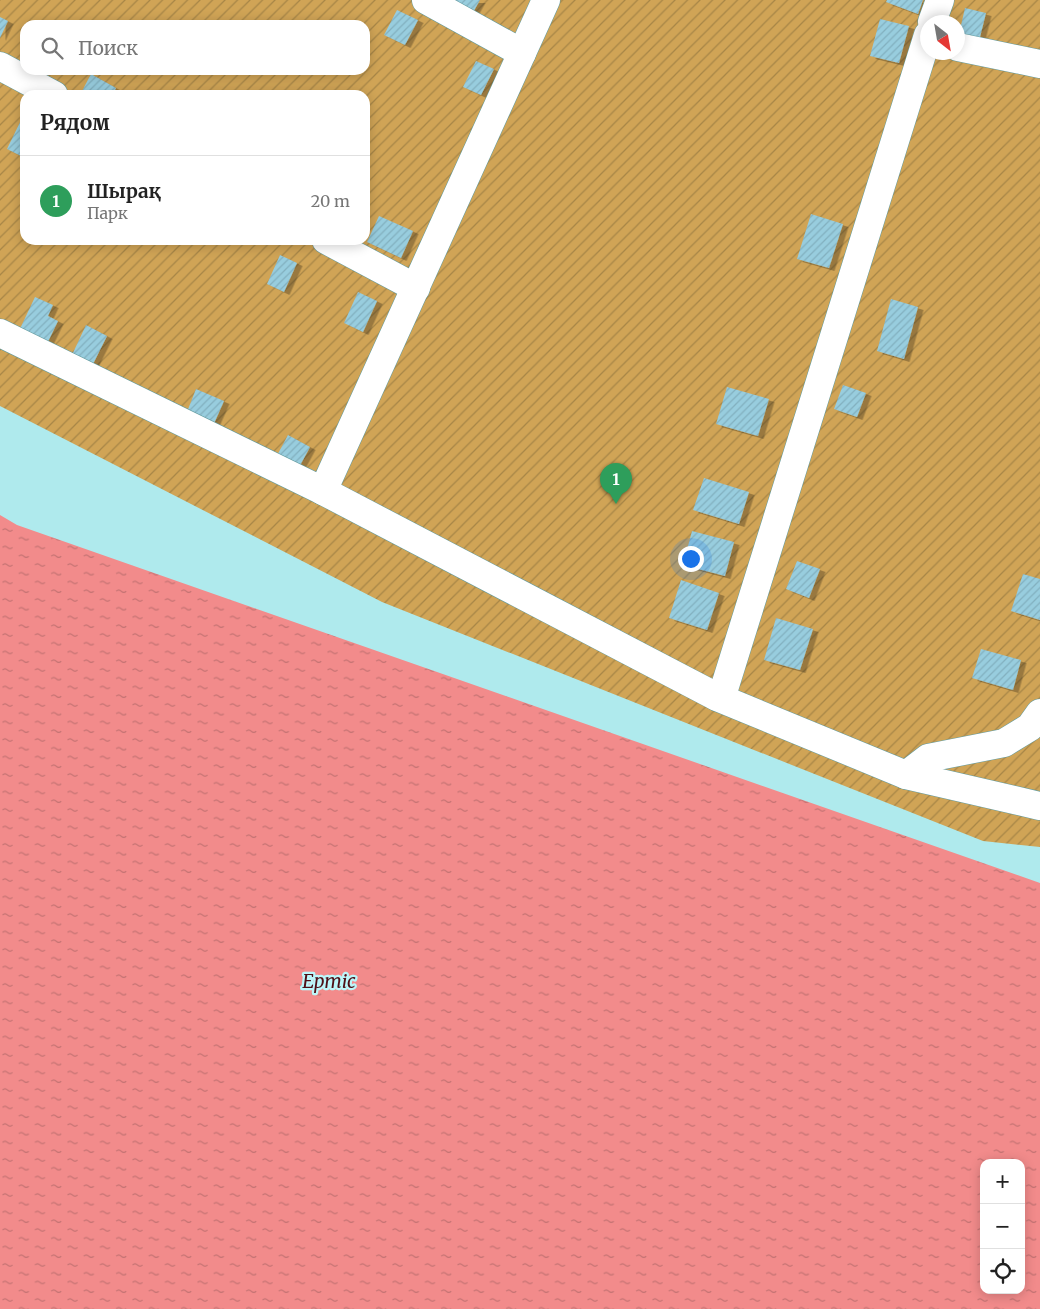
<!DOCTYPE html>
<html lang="ru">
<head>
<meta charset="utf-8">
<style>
	:root { --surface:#fff; --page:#f6f6f6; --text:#222; --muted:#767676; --line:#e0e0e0; --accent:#ea580c }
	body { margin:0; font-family:Merriweather,serif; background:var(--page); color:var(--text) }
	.controls { position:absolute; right:15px; bottom:15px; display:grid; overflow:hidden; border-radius:10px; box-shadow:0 2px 12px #0003 }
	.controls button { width:45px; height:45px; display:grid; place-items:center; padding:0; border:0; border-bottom:1px solid var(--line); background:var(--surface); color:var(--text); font:25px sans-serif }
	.compass { position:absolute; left:920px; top:15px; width:45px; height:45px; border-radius:50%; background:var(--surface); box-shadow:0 2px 12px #0003; rotate:149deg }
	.you { position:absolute; left:690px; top:558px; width:18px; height:18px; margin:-12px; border:4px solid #fff; border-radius:50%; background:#1a73e8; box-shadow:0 0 0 8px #1a73e833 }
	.badge { display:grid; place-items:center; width:32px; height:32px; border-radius:50%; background:var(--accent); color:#fff; font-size:16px; font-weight:700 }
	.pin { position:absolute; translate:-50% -41px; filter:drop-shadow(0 1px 2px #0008) }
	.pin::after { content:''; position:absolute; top:26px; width:18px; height:15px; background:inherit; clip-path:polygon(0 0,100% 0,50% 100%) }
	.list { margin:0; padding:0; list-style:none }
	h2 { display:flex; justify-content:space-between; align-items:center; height:65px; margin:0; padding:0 20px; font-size:21px }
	h2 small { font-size:16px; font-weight:400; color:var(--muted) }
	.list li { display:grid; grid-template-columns:32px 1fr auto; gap:15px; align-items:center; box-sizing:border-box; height:90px; padding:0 20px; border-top:1px solid var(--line) }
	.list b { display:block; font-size:19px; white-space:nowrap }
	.list p { margin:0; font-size:16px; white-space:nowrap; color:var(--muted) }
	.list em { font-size:16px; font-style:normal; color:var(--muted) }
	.icon { flex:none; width:28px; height:28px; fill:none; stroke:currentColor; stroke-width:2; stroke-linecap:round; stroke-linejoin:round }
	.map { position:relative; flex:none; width:1040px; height:1309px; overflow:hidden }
	.search { position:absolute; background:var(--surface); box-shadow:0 2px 12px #0003; left:20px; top:20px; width:350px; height:55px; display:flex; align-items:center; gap:12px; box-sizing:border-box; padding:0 18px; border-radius:15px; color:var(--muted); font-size:19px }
	.panel { position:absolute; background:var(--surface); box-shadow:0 2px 12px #0003; left:20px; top:90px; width:350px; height:155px; border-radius:15px }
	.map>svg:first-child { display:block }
	.garden { fill:url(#garden-furrows); fill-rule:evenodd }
	.water { fill:url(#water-ripples); fill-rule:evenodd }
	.building { fill:url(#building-hatch); filter:url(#shadow) }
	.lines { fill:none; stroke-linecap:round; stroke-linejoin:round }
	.street-casing { stroke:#629b9e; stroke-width:29 }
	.street { stroke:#fff; stroke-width:28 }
	.labels { text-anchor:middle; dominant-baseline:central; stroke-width:4.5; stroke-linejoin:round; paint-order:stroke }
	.water-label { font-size:19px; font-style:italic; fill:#4f1016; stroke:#bcf7fa }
</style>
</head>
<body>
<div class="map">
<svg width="1040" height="1309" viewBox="0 0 1040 1309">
	<defs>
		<pattern id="garden-furrows" width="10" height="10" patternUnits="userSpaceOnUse" patternTransform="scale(1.25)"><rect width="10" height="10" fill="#d0a456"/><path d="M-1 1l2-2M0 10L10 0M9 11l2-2" fill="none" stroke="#a78647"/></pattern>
		<pattern id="water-ripples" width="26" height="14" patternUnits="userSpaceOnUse" patternTransform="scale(1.25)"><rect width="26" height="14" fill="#f28b8b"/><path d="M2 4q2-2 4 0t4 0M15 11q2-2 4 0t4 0" fill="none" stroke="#c37272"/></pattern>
		<pattern id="building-hatch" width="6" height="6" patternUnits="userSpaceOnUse" patternTransform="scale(1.25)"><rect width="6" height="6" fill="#98cdde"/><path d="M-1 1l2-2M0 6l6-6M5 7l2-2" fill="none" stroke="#82b0bf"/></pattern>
		<filter id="shadow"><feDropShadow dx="5.5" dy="3" stdDeviation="0" flood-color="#0004"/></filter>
	</defs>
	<rect width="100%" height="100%" fill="#afeaed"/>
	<!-- garden -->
	<path class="garden" d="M0 0H1040V847L983 841 382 602 0 406ZM928 22H958V52H928ZM25 25H365V70H25ZM25 95H365V240H25Z"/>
	<!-- water -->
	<path class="water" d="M0 515 17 525 1040 883V1309H0ZM984 1163H1021V1290H984Z"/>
	<!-- building -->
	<g class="building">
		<polygon points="446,0 480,0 472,14"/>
		<polygon points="887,0 923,0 918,14 886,2"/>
		<polygon points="965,8 986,13 978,45 958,38"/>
		<polygon points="397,10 418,20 405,45 384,35"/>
		<polygon points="0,17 8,21 0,38"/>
		<polygon points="880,19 909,26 899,63 870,56"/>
		<polygon points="476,61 494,69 481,95 463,87"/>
		<polygon points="91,74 116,88 112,95 80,95"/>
		<polygon points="25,112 25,158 7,149"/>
		<polygon points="811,214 843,224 829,268 797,259"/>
		<polygon points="379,216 413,231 401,258 367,242"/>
		<polygon points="280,255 297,263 284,292 267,284"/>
		<polygon points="358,292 377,301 363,332 344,323"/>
		<polygon points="35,297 53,305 48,316 58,321 45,348 17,335"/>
		<polygon points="891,299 918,307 904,359 877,351"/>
		<polygon points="86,325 107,336 92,366 71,357"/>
		<polygon points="843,385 866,393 857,417 834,409"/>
		<polygon points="727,387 769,399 758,436 716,424"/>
		<polygon points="196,389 224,401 212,428 185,417"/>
		<polygon points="288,435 310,447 296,473 274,461"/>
		<polygon points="704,478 749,492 739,524 693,510"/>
		<polygon points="692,531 734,542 725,576 683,565"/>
		<polygon points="797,561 820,569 809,598 786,589"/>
		<polygon points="1023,574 1040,579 1040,620 1011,611"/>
		<polygon points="681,580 719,593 707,630 669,618"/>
		<polygon points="776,618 813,629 800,670 764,660"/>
		<polygon points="981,649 1021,660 1013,690 972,678"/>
	</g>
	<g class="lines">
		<defs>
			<g id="street">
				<polyline points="426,0 522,53"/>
				<polyline points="932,22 940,0"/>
				<polyline points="958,47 1040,64"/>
				<polyline points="0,66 54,95"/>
				<polyline points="326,240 416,288"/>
				<polyline points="0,333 323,491 717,697 906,775 1040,806"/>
				<polyline points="323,491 546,0"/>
				<polyline points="717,697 725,686 928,35"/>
				<polyline points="906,775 928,758 1004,743 1030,727 1040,713"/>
			</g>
		</defs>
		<!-- street casing -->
		<use href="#street" class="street-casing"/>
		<!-- street -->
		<use href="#street" class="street"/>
	</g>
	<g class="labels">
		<!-- water labels -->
		<g class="water-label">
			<text x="329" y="981">Ертіс</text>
		</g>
	</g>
</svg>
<div class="controls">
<button>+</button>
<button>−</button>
<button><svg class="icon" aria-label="locate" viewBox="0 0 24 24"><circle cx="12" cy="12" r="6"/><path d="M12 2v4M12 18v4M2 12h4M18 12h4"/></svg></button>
</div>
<svg class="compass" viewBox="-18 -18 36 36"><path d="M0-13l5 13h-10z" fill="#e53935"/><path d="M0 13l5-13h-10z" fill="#767676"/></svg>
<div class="you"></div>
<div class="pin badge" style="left:616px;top:504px;background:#2e9e5b">1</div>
<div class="search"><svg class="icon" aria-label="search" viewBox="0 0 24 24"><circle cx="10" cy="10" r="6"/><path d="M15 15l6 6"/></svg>Поиск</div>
<section class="panel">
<h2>Рядом<small></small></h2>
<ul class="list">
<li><span class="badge" style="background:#2e9e5b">1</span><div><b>Шырақ</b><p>Парк</p></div><em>20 m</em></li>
</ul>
</section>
</div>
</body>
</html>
